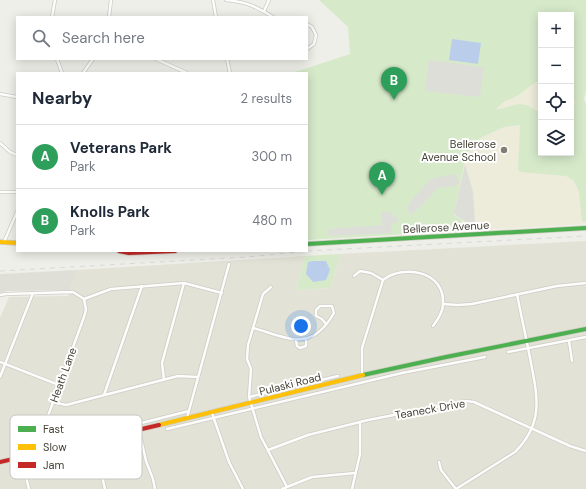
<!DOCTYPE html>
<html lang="en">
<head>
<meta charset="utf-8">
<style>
	:root { --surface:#fff; --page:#f6f6f7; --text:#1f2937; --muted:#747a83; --line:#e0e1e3; --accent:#ea580c }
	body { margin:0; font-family:"DM Sans",sans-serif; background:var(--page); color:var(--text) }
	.controls { position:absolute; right:12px; top:12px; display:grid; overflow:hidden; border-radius:0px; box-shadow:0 2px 10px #0003 }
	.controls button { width:36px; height:36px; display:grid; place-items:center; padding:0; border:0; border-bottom:1px solid var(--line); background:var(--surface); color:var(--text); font:20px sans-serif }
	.you { position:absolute; left:301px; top:326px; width:14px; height:14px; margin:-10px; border:3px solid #fff; border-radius:50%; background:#1a73e8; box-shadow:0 0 0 6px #1a73e833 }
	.badge { display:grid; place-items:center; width:26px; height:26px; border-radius:50%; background:var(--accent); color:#fff; font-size:13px; font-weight:700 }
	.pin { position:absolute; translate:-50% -33px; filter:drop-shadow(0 1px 2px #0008) }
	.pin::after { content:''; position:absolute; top:21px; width:14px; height:12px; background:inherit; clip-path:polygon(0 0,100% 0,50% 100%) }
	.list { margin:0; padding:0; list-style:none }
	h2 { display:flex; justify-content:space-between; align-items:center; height:52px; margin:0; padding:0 16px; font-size:17px }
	h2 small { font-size:13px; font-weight:400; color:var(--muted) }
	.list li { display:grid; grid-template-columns:26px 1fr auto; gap:12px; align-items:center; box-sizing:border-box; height:64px; padding:0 16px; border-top:1px solid var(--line) }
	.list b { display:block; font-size:15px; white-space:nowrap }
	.list p { margin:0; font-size:13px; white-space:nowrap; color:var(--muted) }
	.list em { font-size:13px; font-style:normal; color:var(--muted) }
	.icon { flex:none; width:22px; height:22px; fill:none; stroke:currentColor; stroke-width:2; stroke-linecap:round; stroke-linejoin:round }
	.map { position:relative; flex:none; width:586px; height:489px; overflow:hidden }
	.search { position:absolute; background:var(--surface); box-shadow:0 2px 10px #0003; left:16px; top:16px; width:292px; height:44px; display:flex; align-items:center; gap:10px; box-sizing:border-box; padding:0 14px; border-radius:0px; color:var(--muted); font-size:15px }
	.panel { position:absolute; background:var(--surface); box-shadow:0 2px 10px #0003; left:16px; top:72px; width:292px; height:180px; border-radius:0px }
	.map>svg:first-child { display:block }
	.residential { fill:#e3e2d6 }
	.industrial { fill:#dfded7 }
	.education { fill:#edecdb }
	.green { fill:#d6eaca; fill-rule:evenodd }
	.parking { fill:#deded9 }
	.water { fill:#baceec }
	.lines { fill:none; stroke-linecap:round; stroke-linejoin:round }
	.street-casing { stroke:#cdccc7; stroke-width:4 }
	.fast-casing { stroke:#cecec1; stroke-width:5.5 }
	.slow-casing { stroke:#cecec1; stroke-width:5.5 }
	.jam-casing { stroke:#cecec1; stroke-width:5.5 }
	.street { stroke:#fdfdfc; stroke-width:2.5 }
	.fast { stroke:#4caf50; stroke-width:4 }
	.slow { stroke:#ffc107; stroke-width:4 }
	.jam { stroke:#c62828; stroke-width:4 }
	.rail { stroke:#d9d9d8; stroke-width:1; stroke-dasharray:5 5; stroke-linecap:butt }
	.poi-dot { fill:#807f75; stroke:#fff; stroke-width:1.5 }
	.labels { text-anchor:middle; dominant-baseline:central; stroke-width:4; stroke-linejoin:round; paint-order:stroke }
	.poi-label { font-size:11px; fill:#454236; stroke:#fff; text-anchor:end }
	.street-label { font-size:11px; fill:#454236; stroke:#fff }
	.key { fill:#fff; stroke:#c7c6c3; stroke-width:1 }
	.key-label { font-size:11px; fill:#454236 }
</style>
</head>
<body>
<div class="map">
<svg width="586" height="489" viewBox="0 0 586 489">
	<rect width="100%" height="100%" fill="#efefe9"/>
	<!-- residential -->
	<polygon class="residential" points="586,241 586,489 0,489 0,318 9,297 68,296 77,270 305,256 296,290 331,288 340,254"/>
	<!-- industrial -->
	<polygon class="industrial" points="77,270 70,290 7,291 0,293 0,274"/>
	<!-- education -->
	<polygon class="education" points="571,72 573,72 585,224 459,231 462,216 458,214 454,215 467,146 476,118 541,76 541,153 571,153"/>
	<!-- green -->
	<g class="green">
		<path d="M319 0H586V90L584 99 586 104V222L582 221 579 191 573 180 566 176 520 172 518 169 520 125 504 127 480 138 466 154 454 215 462 220 459 231 307 240V73H292L350 54 348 27ZM541 15H571V81L575 104 571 107V153H541V113L527 105 519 104 496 110C504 98 510 101 520 94 527 89 532 83 541 80Z"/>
		<polygon points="340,254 331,288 296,290 305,256"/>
	</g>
	<!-- parking -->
	<g class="parking">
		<polygon points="429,60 484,67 480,97 425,91"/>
		<polygon points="465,164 473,192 475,222 466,222 454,214"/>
		<polygon points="456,174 459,183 455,186 438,188 412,215 407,210 410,202 429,181 435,178"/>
		<polygon points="381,212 390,212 398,218 397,223 391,223 392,233 329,236 328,229 382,225"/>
	</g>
	<!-- water -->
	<g class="water">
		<polygon points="452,39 481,43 478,64 449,60"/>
		<polygon points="313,261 326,261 330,270 326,280 313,282 306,274 308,262"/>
	</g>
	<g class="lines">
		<defs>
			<g id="street">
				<polyline points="213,0 216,17"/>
				<path d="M226 0C247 2 255 6 273 17"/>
				<polyline points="264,11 269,0"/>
				<polyline points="52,17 55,0"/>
				<polyline points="109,17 111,0"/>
				<polyline points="307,24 312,27 316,35 314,44 307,49"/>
				<polyline points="57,59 62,73"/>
				<polyline points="156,59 187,73"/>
				<polyline points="227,59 230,73"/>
				<polyline points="83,73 93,59"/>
				<polyline points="0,94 17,97"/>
				<polyline points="0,143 10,152 17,155"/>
				<polyline points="0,192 17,192"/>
				<polyline points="4,242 17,212"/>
				<polyline points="354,276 360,271 371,273 383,280"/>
				<path d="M383 280C404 264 445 271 443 304 443 312 438 319 433 326"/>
				<polyline points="271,287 263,294 248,345 247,359 251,369 249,397 261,437 287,487"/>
				<polyline points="0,295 6,294 73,292 84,299"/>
				<polyline points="84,299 111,289 184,283 222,293"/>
				<polyline points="443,304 458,305 472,304 557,286 586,283"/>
				<path d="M253 328C289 338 311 353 334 313L332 306H320L316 310V316L322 319 326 324"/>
				<polyline points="296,340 297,346 300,348 306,346 306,339"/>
				<polyline points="569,341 572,361"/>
				<polyline points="508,352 586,337"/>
				<polyline points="0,362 59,385"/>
				<polyline points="362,375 362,348 383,280"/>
				<polyline points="0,377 33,293"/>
				<polyline points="164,380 162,363 184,283"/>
				<polyline points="104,395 142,286"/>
				<polyline points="249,397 338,376"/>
				<polyline points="53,402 66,405 178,376 198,377"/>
				<polyline points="212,413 229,462 243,489"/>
				<polyline points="187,418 229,264"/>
				<polyline points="167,429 402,373 485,357"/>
				<polyline points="139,430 146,461 153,479 155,489"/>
				<polyline points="94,441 105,489"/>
				<polyline points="46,447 189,411"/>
				<polyline points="268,450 308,435 368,420 466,401 474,402 570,446 586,451"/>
				<polyline points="47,451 44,434 44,427 84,317 86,310 84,299"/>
				<polyline points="21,457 29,489"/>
				<polyline points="439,462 441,470 456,489"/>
				<polyline points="282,489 312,477 355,473"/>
				<polyline points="352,489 360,454 360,422"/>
				<path d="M456 489 515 452C545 422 537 395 530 358 526 337 521 315 517 294"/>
			</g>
			<g id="fast">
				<polyline points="307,244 586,228"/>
				<polyline points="363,375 446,357 586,329"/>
			</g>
			<g id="slow">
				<polyline points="0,242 17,243"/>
				<polyline points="159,425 363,375"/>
			</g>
			<g id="jam">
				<polyline points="119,251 129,253 175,251"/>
				<polyline points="0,462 159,425"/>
			</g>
		</defs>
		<!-- street casing -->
		<use href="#street" class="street-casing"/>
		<!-- fast casing -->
		<use href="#fast" class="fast-casing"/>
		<!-- slow casing -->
		<use href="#slow" class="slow-casing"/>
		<!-- jam casing -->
		<use href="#jam" class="jam-casing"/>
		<!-- street -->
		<use href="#street" class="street"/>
		<!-- fast -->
		<use href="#fast" class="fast"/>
		<!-- slow -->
		<use href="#slow" class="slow"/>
		<!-- jam -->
		<use href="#jam" class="jam"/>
		<!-- rail -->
		<g class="rail">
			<polyline points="307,251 586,236"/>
			<polyline points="0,271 247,257 309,251"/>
		</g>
	</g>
	<!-- markers -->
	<circle class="poi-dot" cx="504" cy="150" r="4"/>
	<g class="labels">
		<!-- poi labels -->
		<g class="poi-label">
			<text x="496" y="144">Bellerose<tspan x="496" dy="13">Avenue School</tspan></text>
		</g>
		<!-- street labels -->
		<g class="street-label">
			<text transform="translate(446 227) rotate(-3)">Bellerose Avenue</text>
			<text transform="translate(63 375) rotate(-70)">Heath Lane</text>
			<text transform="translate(290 384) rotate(-14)">Pulaski Road</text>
			<text transform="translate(430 409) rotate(-10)">Teaneck Drive</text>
		</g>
	</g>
	<!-- legend -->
	<rect x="10" y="415" width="132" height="64" rx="6" class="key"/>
	<rect x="18" y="426" width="18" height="6" fill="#4caf50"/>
	<rect x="18" y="444" width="18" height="6" fill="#ffc107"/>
	<rect x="18" y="462" width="18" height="6" fill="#c62828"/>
	<g class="key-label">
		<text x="43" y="433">Fast</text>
		<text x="43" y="451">Slow</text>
		<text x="43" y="469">Jam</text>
	</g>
</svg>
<div class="controls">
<button>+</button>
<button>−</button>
<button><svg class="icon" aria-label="locate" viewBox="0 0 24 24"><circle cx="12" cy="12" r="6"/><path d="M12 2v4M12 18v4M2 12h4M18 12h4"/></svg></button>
<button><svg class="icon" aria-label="layers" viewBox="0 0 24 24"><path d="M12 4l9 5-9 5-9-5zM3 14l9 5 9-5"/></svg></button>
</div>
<div class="you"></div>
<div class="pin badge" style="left:382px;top:195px;background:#2e9e5b">A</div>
<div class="pin badge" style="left:394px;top:100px;background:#2e9e5b">B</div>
<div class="search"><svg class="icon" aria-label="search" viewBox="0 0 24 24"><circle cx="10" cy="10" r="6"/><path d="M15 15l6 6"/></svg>Search here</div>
<section class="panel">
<h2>Nearby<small>2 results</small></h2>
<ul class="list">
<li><span class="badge" style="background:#2e9e5b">A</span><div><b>Veterans Park</b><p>Park</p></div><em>300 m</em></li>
<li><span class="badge" style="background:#2e9e5b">B</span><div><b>Knolls Park</b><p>Park</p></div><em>480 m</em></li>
</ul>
</section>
</div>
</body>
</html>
